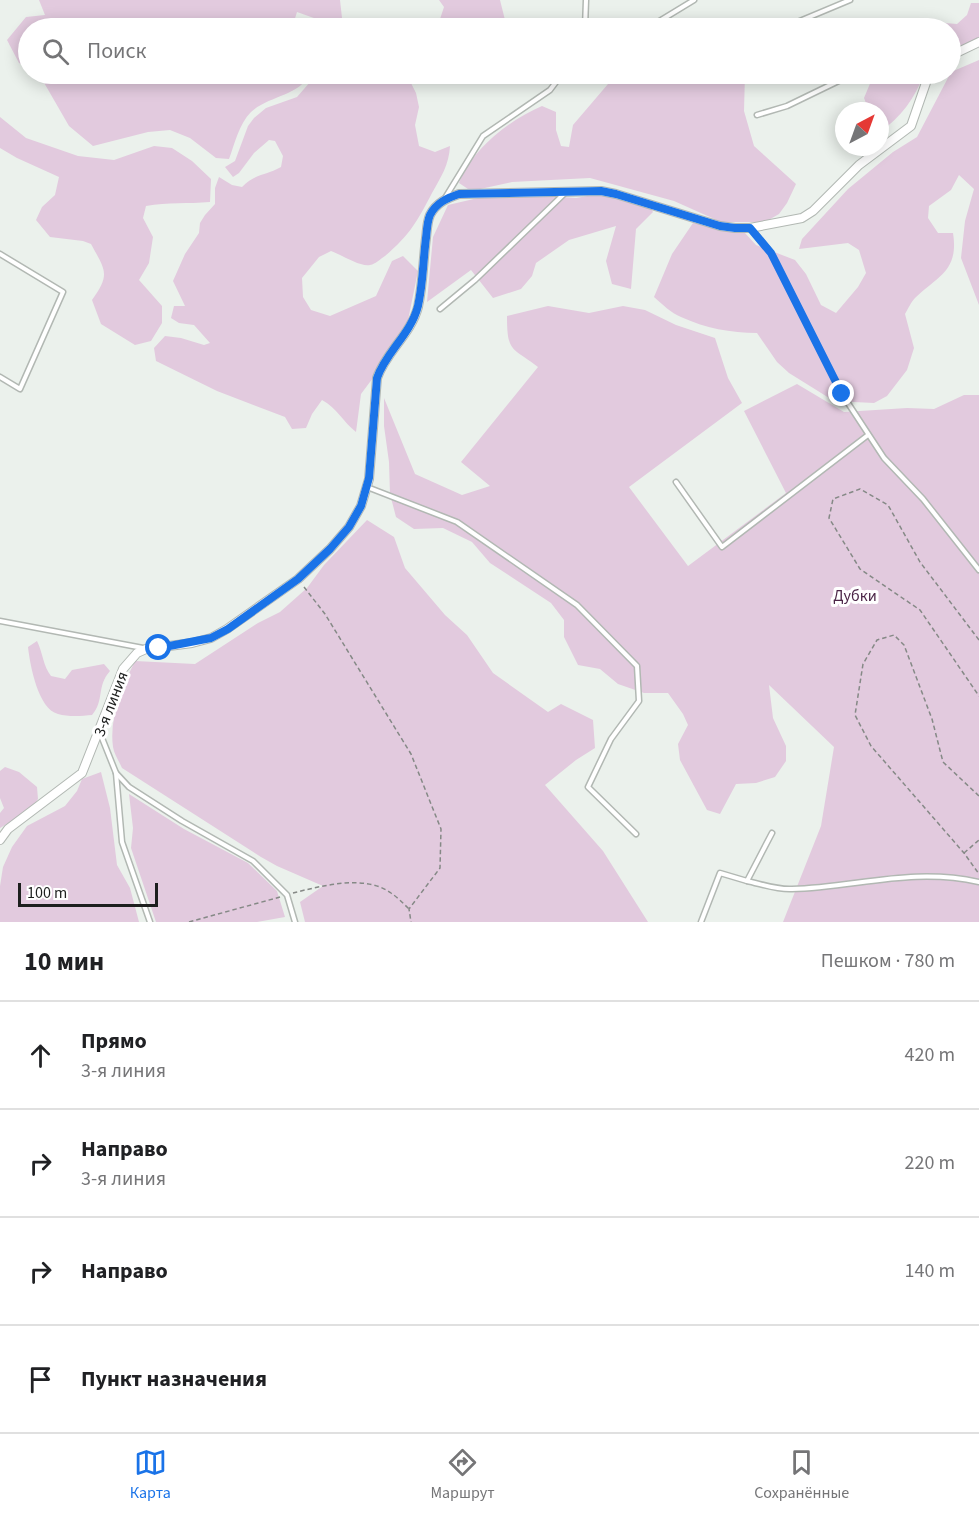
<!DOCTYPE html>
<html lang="ru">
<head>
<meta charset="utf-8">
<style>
	:root { --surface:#fff; --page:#f2f2f2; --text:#202124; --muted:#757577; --line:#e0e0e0; --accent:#1a73e8 }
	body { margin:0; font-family:"Source Sans 3",sans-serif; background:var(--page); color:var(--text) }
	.compass { position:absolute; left:835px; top:102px; width:54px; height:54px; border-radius:50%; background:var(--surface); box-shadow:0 3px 15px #0003; rotate:41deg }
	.scale { position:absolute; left:18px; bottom:15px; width:140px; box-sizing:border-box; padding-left:6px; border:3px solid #1d1f1e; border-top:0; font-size:16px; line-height:21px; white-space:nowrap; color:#1d1f1e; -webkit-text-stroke:4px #fff; paint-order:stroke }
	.stop { position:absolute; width:18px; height:18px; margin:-14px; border:4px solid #1a73e8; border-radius:50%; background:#fff }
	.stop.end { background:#1a73e8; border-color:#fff; box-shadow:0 2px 6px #0008 }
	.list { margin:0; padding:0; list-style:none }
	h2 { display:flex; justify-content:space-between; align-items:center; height:78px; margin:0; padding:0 24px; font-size:26px }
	h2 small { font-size:20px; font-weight:400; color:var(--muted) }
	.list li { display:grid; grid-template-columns:39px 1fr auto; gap:18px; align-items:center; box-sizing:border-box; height:108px; padding:0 24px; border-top:2px solid var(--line) }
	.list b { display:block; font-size:22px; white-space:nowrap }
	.list p { margin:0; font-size:20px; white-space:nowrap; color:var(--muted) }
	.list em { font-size:20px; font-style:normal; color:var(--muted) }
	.icon { flex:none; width:33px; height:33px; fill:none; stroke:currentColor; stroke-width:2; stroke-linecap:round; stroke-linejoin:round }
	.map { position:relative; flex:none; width:979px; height:922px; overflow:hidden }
	.search { position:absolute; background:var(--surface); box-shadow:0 3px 15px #0003; left:18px; right:18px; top:18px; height:66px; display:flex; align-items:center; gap:15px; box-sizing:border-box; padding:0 21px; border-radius:33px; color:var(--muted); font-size:22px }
	.sheet { height:510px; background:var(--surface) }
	nav { display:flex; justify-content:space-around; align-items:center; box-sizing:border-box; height:84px; border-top:2px solid var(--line); background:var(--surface); font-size:16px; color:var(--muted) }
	nav a { display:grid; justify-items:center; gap:3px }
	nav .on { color:var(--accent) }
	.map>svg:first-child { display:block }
	.green { fill:#e2cade }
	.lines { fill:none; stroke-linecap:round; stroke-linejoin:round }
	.service-casing { stroke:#b2b8b3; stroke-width:7 }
	.minor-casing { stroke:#b2b8b3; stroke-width:10 }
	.path { stroke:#858986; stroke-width:1.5; stroke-dasharray:4.5 3; stroke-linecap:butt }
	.service { stroke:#fff; stroke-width:4 }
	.minor { stroke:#fff; stroke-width:8 }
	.route { stroke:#1a73e8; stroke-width:8 }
	.labels { text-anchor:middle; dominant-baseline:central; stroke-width:6; stroke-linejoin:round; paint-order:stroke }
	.park-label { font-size:16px; fill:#4c2648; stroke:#fff }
	.street-label { font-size:16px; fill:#1d1f1e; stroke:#fff }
</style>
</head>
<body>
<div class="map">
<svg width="979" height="922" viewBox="0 0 979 922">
	<rect width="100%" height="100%" fill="#ebf1ec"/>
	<!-- green -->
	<g class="green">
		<polygon points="39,0 340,0 342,18 325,22 297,12 292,28 28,28 28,68 19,63 7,40 26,17 45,15"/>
		<polygon points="439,0 500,0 507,28 439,28 438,25 444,7"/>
		<polygon points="971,3 979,3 979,40 951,51 950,28 924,28 924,26 932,22 957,24 967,15"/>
		<path d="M979 60V305L961 258 965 221 974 189 959 175 951 190 929 206 928 218 938 233H953C959 271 938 276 915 298 911 302 908 309 905 314L914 348 907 370 887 396 874 403 834 401 789 373 777 362 757 333C731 333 705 328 681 317 671 313 662 304 654 297L672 254 693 223 745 233 756 245 795 260 806 274 821 305 836 313 858 287 866 273 859 250 848 243 799 249 802 239 848 189 893 152 917 137 951 72Z"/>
		<path d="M39 74H310C299 96 268 96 251 112 239 124 235 143 229 159L216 158 190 138 170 130 148 132 93 146 69 126Z"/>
		<path d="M317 74H376L386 81 399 78 409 79 416 93 419 107 415 125 419 146 435 152 450 146C449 165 441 177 432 193 418 220 410 235 385 256 380 259 376 264 370 265 360 267 342 255 331 251L319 257 302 278 303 297 311 310 330 316 376 296 392 261 403 256 418 271 405 335 361 394 356 432C343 422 337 408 322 400L312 414 306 428 292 429 285 417 217 391 156 361 154 348 165 336 181 338 204 345 210 343 194 325 179 323 171 318 174 306H185L173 281 185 254 199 233 200 223 205 215 215 204V188L219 177 232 185 242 187C256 173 265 176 281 167L283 156 275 141 269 140 254 153 239 173 233 177 225 167 235 161 248 126 254 118 266 108 297 97Z"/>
		<path d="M623 74H745L744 111 754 146 796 184 787 203 779 214 765 222H721L674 201 590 178 512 182 471 191 459 183C472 149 509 120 542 106L556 112V130L561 146 569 147 573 125 608 84Z"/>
		<path d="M874 74H924C915 98 901 117 880 132V111H869L864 98Z"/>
		<path d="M0 117 26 138 78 156 114 160 154 146 172 148 192 161 211 179 210 202C188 204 168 202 146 206L143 218 153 237 149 263 139 280 162 306V323L151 341 135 345 101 324 92 300C111 274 105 270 91 244L83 241 50 237 36 220 42 207 55 195 59 177 17 158 0 148Z"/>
		<polygon points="520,194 576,198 599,194 649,206 653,212 636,229 631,289 612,284 606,261 616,226 569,240 536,263 532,276 521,289 493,298 471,270 427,302 433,237 448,205 478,198"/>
		<path d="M548 306 589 313 623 306 645 310 676 325 715 338 728 378 742 403 629 487 688 566 786 493 744 411 797 384 844 412 907 408 934 409 964 395H979V922H783L821 826 834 747 769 685 773 718 786 746V761L775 777 756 783 736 784 720 814 707 810 680 760 678 744 688 725 683 714 668 693H644L618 684 600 669 578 665 564 637V620L551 603 490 563 472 542 443 528 414 529 396 517 390 494 389 462 384 426V398L415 474 462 495 490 486 461 462 538 367C512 347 507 353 507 316Z"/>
		<path d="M367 520 394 537 405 568 445 615 467 635 493 673 548 712 561 704 593 720 595 748 576 760 545 785 603 851 648 922H305L300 902 323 886 277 866 261 857 122 768C119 761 114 754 113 747 109 718 122 687 135 661L195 664 258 623 280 612 307 588 324 565Z"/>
		<path d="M37 641C43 653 43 666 51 676L65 679 72 670 104 664 110 671C96 687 105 700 92 715 82 716 68 717 58 714 38 709 30 665 28 647Z"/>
		<polygon points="5,767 19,772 37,787 38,799 30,810 0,828 0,813 4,808 0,798 0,771"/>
		<polygon points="101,772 110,808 117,865 130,888 139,922 0,922 0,886 3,867 12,847 27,826 65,806 77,791 82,779"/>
		<polygon points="129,794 184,829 248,863 277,891 285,917 257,922 156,922 131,848 133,828"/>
	</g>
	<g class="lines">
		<defs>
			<g id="service">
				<polyline points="585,28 586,0"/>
				<polyline points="648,28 694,0"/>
				<polyline points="783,28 850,0"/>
				<polyline points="757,115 787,106 853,74"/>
				<polyline points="445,198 483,136 550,90 562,74"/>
				<polyline points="751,228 771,253 842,394 884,458 923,499 979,570"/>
				<polyline points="0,254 63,292 20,389 0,377"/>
				<polyline points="440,309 475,280 565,193"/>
				<polyline points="676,482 722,547 868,435"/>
				<polyline points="367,487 457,522 577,605 637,666 639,701 611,739 588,787 636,834"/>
				<polyline points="0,621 143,648"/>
				<polyline points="100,733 116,773 122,842 150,922"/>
				<polyline points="116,773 129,787 182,821 253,861 287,895 295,922"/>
				<path d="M772 833 747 881C761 884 777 890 792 889 857 887 912 867 979 882"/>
				<polyline points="701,922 720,873 747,881"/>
			</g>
			<g id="minor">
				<polyline points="950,56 979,42"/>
				<path d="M0 840 8 829 82 773 123 669 137 653 146 649 192 643 211 638 227 629 298 579 330 549 349 527 361 506 369 479 377 378C386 352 411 334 418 307 423 284 423 261 426 238 427 230 427 222 430 215 436 203 447 198 459 194L601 191 616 194 720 226 735 228H750L802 218 813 211 859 165 911 126 929 74"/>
			</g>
		</defs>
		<!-- service casing -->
		<use href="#service" class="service-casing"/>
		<!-- minor casing -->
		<use href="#minor" class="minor-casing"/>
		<!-- path -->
		<g class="path">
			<polyline points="304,587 325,614 411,754 441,829 440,868 409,909 411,922"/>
			<polyline points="979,640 920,562 888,505 860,489 833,499 829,518 860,569 920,610 979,696"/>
			<polyline points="979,796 943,762 932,719 904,645 894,635 877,640 863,664 855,715 871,746 964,853 979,874"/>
			<polyline points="964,853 979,840"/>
			<path d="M293 893C321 886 365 874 391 893 397 897 403 903 409 909"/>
			<polyline points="189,922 280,897"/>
		</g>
		<!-- service -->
		<use href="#service" class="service"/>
		<!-- minor -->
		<use href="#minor" class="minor"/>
	</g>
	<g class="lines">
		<!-- route -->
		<path class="route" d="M159 648 211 638 228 629 298 579 330 549 349 527 361 506 369 478 377 378C386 352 411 334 418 306 423 284 423 261 426 238 427 230 427 222 430 215 436 203 447 198 459 194L601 191 616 194 720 226 735 228H750L771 253 842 394"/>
	</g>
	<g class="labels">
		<!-- park labels -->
		<g class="park-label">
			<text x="855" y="596">Дубки</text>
		</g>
		<!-- street labels -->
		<g class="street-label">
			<text transform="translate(111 704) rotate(-69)">3-я линия</text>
		</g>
	</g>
</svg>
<svg class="compass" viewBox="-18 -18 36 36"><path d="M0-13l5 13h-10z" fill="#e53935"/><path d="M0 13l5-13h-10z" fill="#757577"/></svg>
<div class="scale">100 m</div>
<div class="stop" style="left:159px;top:648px"></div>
<div class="stop end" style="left:842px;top:394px"></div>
<div class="search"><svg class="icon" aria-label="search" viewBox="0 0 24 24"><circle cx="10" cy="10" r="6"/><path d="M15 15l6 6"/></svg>Поиск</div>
</div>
<section class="sheet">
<h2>10 мин<small>Пешком · 780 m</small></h2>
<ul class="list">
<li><svg class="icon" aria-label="ahead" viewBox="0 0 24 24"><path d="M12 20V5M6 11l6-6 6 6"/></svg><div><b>Прямо</b><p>3-я линия</p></div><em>420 m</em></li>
<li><svg class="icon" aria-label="right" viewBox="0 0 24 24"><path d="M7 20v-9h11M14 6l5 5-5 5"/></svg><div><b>Направо</b><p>3-я линия</p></div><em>220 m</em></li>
<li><svg class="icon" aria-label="right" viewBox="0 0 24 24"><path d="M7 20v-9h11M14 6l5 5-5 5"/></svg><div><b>Направо</b></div><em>140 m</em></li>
<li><svg class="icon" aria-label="arrive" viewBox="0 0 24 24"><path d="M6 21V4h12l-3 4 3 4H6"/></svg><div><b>Пункт назначения</b></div></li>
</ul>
</section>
<nav>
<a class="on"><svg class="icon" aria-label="map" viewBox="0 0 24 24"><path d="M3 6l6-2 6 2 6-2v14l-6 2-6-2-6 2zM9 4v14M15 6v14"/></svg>Карта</a>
<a><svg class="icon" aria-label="directions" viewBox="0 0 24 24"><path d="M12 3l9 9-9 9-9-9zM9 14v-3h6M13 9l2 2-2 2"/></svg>Маршрут</a>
<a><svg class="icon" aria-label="saved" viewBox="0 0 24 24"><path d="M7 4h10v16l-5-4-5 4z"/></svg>Сохранённые</a>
</nav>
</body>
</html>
